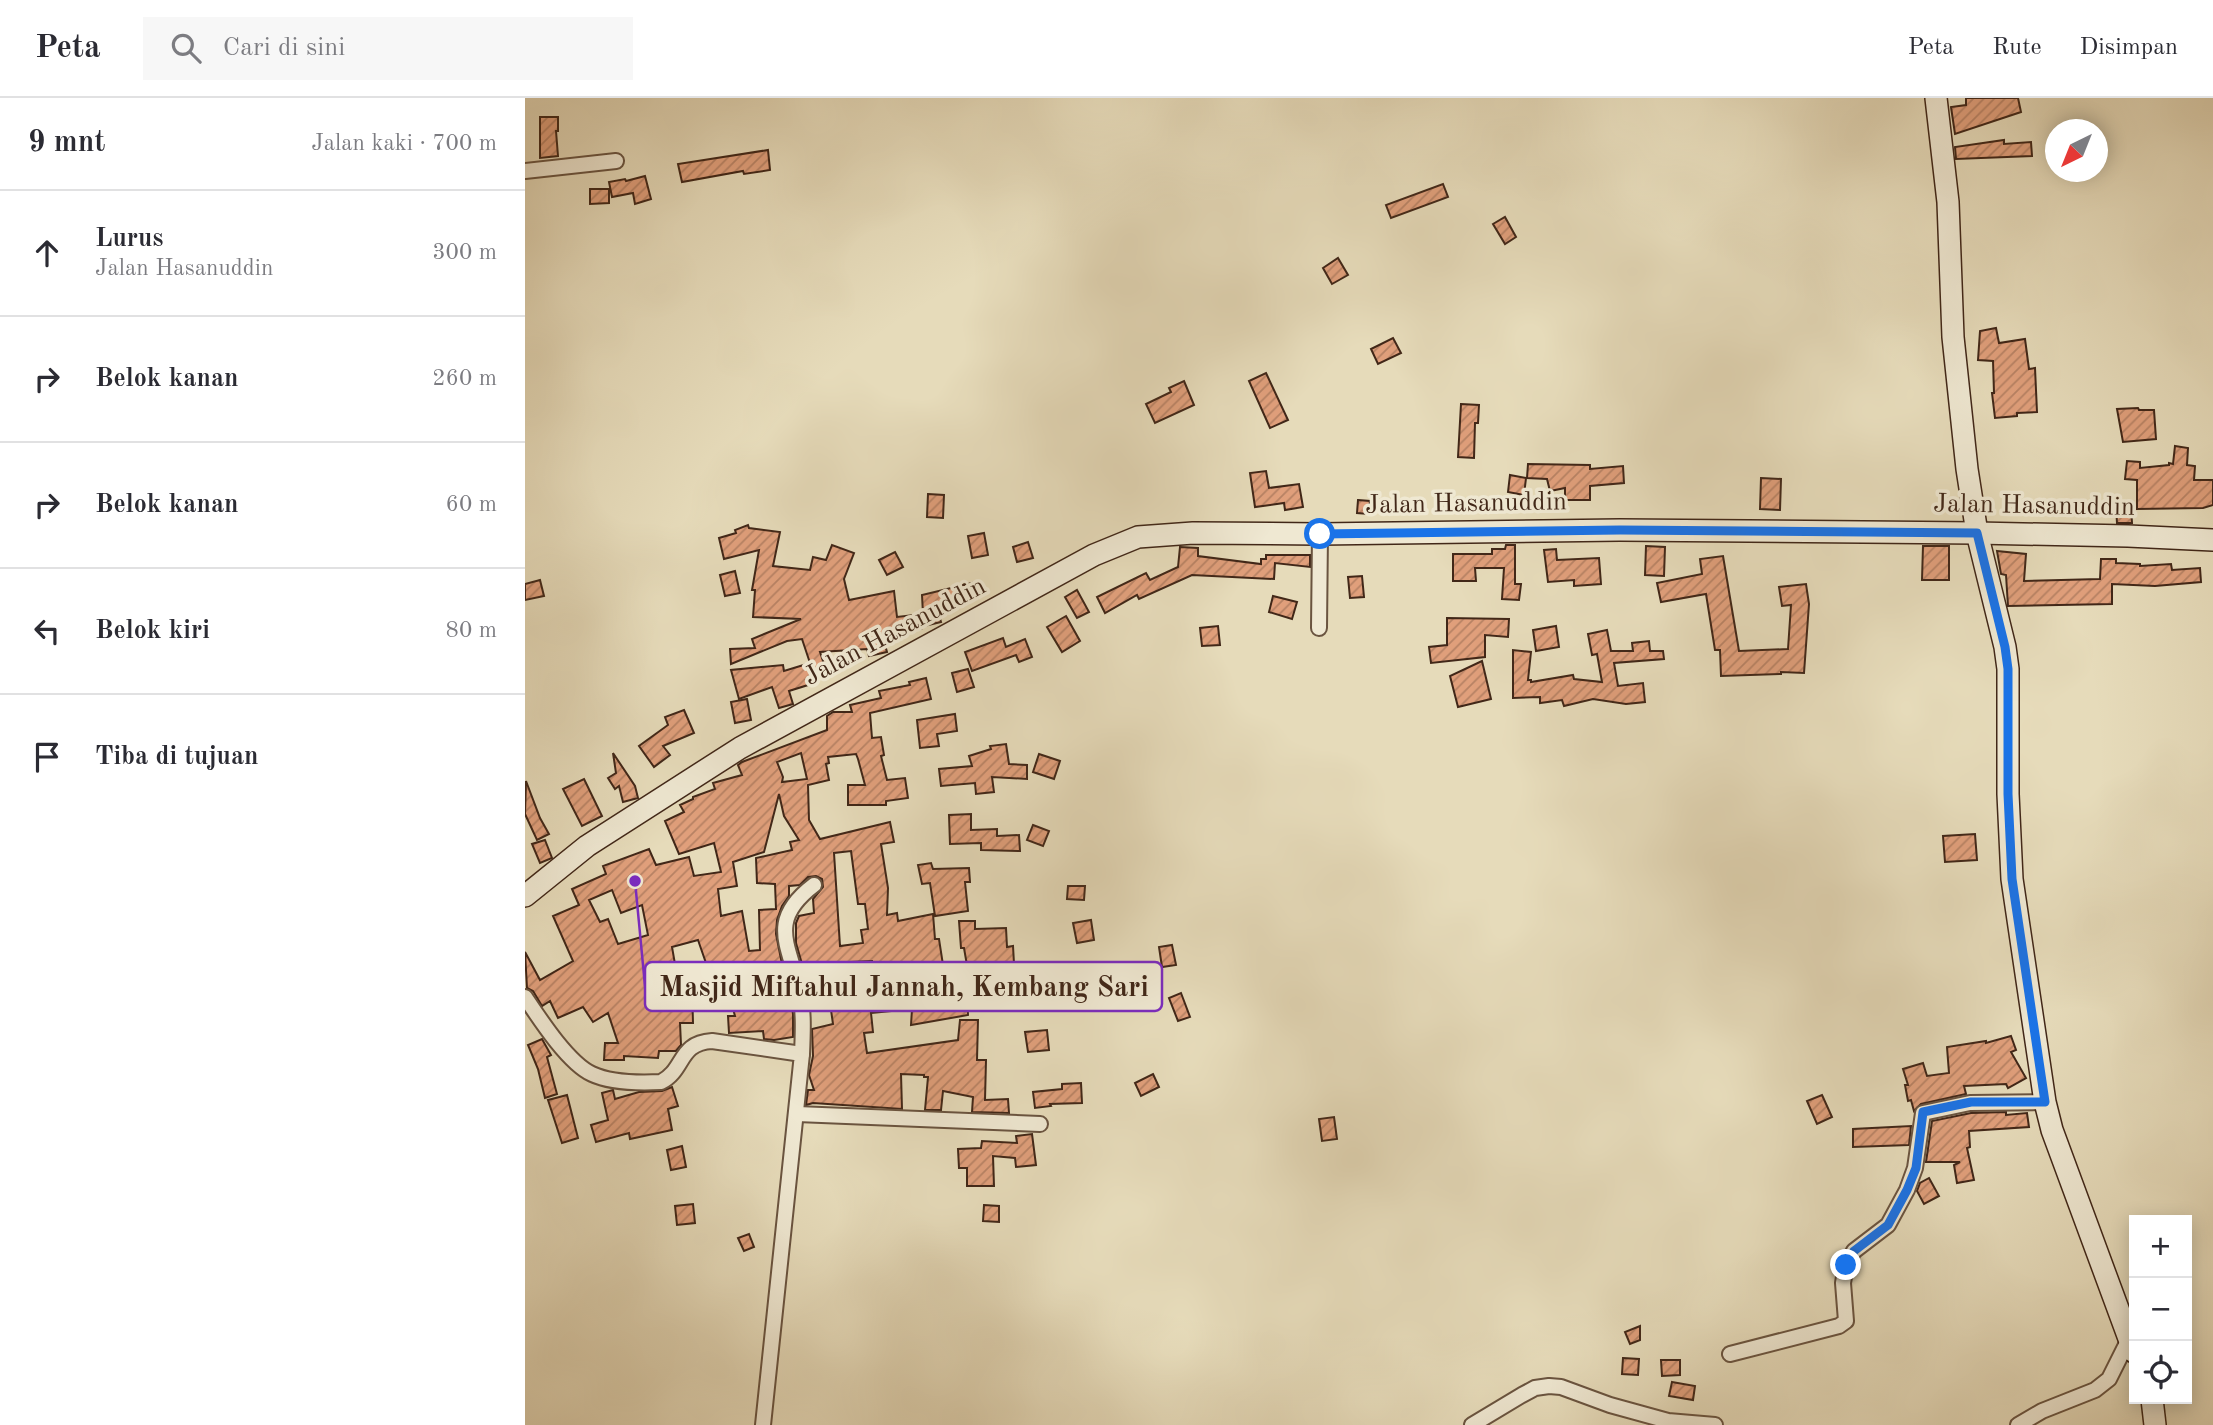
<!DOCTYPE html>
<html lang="id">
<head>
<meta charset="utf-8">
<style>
	:root { --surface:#fff; --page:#f7f7f7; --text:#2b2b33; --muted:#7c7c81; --line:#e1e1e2 }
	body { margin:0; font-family:"Old Standard TT",serif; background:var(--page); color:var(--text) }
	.controls { position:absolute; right:21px; bottom:21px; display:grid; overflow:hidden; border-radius:0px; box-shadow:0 4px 18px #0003 }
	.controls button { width:63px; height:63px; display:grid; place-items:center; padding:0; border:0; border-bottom:2px solid var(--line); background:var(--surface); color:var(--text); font:35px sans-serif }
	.compass { position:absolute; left:1520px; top:21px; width:63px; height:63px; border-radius:50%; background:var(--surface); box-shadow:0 4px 18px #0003; rotate:223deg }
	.stop { position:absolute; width:21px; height:21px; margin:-16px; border:5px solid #1a73e8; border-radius:50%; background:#fff }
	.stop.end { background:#1a73e8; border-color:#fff; box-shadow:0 2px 7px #0008 }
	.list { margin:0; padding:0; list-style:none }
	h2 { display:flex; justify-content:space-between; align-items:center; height:91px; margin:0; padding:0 28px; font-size:30px }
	h2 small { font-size:23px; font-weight:400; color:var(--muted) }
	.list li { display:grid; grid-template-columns:46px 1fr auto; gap:21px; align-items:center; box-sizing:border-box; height:126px; padding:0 28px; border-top:2px solid var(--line) }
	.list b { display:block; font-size:26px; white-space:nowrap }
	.list p { margin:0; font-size:23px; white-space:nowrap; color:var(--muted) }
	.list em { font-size:23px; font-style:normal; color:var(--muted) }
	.icon { flex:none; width:38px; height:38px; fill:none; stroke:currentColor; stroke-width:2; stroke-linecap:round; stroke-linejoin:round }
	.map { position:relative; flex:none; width:1688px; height:1327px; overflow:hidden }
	header { display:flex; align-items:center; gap:42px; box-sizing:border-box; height:98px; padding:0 35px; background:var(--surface); border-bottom:2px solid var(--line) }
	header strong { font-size:33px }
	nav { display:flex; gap:38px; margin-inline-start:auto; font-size:24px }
	.search { width:490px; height:63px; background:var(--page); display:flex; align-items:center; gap:18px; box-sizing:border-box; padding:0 24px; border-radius:0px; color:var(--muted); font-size:26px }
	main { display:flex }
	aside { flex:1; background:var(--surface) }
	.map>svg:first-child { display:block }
	.building { fill:url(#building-hatch); stroke:#412718; stroke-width:2; fill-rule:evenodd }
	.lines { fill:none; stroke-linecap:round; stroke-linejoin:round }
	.street-casing { stroke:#6a5440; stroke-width:18 }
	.secondary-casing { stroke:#412718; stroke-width:24 }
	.street { stroke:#efe8d2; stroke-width:14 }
	.secondary { stroke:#efe8d2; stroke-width:21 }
	.route { stroke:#1a73e8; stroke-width:9 }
	.labels { text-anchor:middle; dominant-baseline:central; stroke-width:7; stroke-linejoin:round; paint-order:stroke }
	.street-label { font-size:26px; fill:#412718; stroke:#efe8d2 }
	.leader { fill:none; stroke:#7b2cbf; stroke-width:2.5 }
	.callout-dot { fill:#7b2cbf; stroke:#efe8d2; stroke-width:2.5 }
	.callout { fill:#efe8d2; stroke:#7b2cbf; stroke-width:2.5 }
	.callout-label { font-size:28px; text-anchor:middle; font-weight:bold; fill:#412718 }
</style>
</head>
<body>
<header>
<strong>Peta</strong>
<div class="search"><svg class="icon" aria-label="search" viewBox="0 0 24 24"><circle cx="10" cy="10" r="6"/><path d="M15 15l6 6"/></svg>Cari di sini</div>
<nav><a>Peta</a><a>Rute</a><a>Disimpan</a></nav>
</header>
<main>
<aside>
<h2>9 mnt<small>Jalan kaki · 700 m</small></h2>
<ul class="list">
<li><svg class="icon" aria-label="ahead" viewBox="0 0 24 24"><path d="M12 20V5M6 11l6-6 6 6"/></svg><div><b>Lurus</b><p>Jalan Hasanuddin</p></div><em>300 m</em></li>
<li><svg class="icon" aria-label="right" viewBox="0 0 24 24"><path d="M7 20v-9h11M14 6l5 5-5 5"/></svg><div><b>Belok kanan</b></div><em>260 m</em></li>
<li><svg class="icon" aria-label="right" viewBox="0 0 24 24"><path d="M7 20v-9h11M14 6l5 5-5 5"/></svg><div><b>Belok kanan</b></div><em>60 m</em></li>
<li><svg class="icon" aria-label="left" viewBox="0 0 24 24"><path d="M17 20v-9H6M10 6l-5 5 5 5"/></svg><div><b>Belok kiri</b></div><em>80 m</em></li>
<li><svg class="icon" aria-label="arrive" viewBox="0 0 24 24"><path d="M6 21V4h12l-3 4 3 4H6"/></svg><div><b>Tiba di tujuan</b></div></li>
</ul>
</aside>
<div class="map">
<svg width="1688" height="1327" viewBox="0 0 1688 1327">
	<defs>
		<pattern id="building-hatch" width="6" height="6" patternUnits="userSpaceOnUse" patternTransform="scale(1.75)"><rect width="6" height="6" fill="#e09f7b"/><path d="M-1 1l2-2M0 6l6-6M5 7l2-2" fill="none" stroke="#b78264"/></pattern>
	</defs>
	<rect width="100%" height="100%" fill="#e6dbba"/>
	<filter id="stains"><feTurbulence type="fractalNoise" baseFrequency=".00286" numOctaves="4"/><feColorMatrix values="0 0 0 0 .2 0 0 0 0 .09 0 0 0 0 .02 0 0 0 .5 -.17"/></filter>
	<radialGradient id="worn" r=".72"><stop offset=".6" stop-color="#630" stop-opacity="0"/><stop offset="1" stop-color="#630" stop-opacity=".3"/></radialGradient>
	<!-- building -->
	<g class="building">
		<polygon points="1441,0 1493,0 1496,14 1430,36 1426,9 1441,7"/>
		<polygon points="15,19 33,19 33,33 31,33 33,58 15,60"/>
		<polygon points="1479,42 1479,46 1506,44 1507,58 1431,61 1430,49"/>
		<polygon points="243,52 245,72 219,76 218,73 157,84 153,66"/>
		<polygon points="120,78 126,101 110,106 108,95 87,99 84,84 100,81 101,83"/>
		<polygon points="918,86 923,99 866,120 861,107"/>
		<polygon points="65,91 84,91 84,105 65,106"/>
		<polygon points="980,119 991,139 980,146 968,126"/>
		<polygon points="813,160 823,177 807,186 798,170"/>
		<polygon points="1471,230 1474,245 1500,241 1504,271 1510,270 1512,314 1492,315 1492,318 1470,320 1467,295 1469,295 1468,263 1453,262 1455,233"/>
		<polygon points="868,240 876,255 853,266 846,251"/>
		<polygon points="741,275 763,322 745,330 724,283"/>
		<polygon points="659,283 669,307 630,325 621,306 646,294 644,290"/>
		<polygon points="936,306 954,307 953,325 950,325 949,360 933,359"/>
		<polygon points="1613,310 1614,312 1629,312 1631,341 1598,344 1592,311"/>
		<polygon points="1650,348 1663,350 1662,367 1670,368 1669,382 1688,382 1688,407 1678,410 1612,411 1612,382 1600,381 1602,363 1615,364 1615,370 1644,367 1644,365 1648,366"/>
		<polygon points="1003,366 1065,367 1065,371 1098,368 1099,385 1065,388 1065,402 1040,402 1040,390 1025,393 1022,381 1002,380"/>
		<polygon points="741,373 744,390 774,386 778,409 760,412 759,405 730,409 725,375"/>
		<polygon points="985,377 1001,380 999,397 983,394"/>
		<polygon points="1236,380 1256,381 1255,412 1235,411"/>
		<polygon points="403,396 419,397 418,420 402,419"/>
		<polygon points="833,402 845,403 844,416 832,415"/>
		<polygon points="1591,408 1606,408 1607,425 1592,425"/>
		<polygon points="223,427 224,430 255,434 248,468 285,472 288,459 301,462 307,447 329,455 319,481 324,502 369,493 372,519 398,516 397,497 447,485 452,501 431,509 413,513 416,524 395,529 396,531 376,534 377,540 359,543 362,554 344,558 342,551 295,554 302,575 281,582 283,587 264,593 268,606 254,610 247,589 214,601 206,572 258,567 259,573 285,565 277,541 262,543 206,566 205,551 230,550 227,541 276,521 228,519 230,492 227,492 234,452 199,461 194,440 211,435 210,432"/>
		<polygon points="459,435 463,457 447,460 443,438"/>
		<polygon points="503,444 508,460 492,464 488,449"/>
		<polygon points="981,447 990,447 990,486 996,486 994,502 977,501 979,470 950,470 951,483 928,483 928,456 967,456 967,451 980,451"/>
		<polygon points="1121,448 1140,449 1139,478 1120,477"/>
		<polygon points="1398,448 1424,448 1424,482 1397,482"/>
		<polygon points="655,449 673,450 673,458 736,466 736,461 741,461 741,457 785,457 785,469 750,465 749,481 667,477 614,501 612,497 580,515 572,499 621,475 625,482 653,469"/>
		<polygon points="1031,451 1032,462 1074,460 1076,486 1049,488 1049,482 1023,484 1019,452"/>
		<polygon points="1472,453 1501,456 1499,483 1575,481 1576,461 1591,461 1591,465 1615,466 1615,468 1646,466 1647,472 1675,470 1676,484 1630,488 1587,486 1587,506 1483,508 1481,477 1476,476"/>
		<polygon points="370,454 378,469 362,477 354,462"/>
		<polygon points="1198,458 1214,553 1263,551 1266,507 1257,508 1254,489 1281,486 1284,506 1279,575 1256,574 1256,576 1196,578 1195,552 1190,552 1181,496 1136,504 1132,485 1177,476 1175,461"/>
		<polygon points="210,473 215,495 200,498 195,477"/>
		<polygon points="837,478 839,499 825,500 823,479"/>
		<polygon points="15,482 19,498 0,502 0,486"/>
		<polygon points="552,492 564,514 552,520 540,499"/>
		<polygon points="748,498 772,504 767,521 744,514"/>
		<polygon points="541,518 555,543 537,554 522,529"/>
		<polygon points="922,520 984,521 983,539 960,537 960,559 906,565 904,549 922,547"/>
		<polygon points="693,528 695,547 677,548 675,530"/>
		<polygon points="1031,528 1034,549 1011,553 1008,532"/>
		<polygon points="1082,532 1086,553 1108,553 1107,545 1124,543 1125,553 1138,553 1139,561 1089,565 1093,588 1118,585 1120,604 1101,606 1068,601 1039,608 1037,602 1015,605 1015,599 988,600 988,552 1006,554 1003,582 1006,582 1006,584 1048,577 1049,581 1077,584 1072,556 1067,557 1063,536"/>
		<polygon points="478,540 481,549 500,541 507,559 494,564 491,557 447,573 440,554"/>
		<polygon points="957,563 966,601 933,609 925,578"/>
		<polygon points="443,571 449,589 432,594 427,575"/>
		<path d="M401 580 406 601 345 615 347 640 356 639 359 657 356 658 362 682 380 680 383 700 361 703V707H323V687H340L333 661 331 656 303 659 304 665 301 666 304 682 283 687 284 722 295 741 365 724 369 744 356 746 363 790 362 817 372 815 373 823 408 816 410 841H414L422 893 442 891 443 917 386 927 387 911 346 915 348 934 339 935 342 955 433 942 435 922H453L452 962H461L460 1002 483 1001 484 1015 447 1014 448 999 418 993 416 1012H400L403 979H399V977L376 976 377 1011 288 1005 281 1007 283 992H289L284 977 288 958 287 931 308 926 304 898 294 899 291 884 348 874 347 863 277 866 271 845V825L274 818 289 815 288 801 298 789 297 781 291 778 283 779 275 787 264 788V798L257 808 252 822 251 836 257 866 247 867 249 892 264 889 268 916V939L249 942 239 941 238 933 204 935 203 918H210L201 886 167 888 168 925H155L156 947 151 953H134L133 960 99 958V962H79L80 945H93L83 915 68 924 58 909 33 920 25 903 17 908 8 893 2 890 0 854 15 882 48 863 28 818 54 807 47 791 81 776 78 768 124 751 131 767 164 759 169 778 196 774 189 745 154 756 140 723 159 714 155 707 168 701V699L190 691 188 685 217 677 213 667 217 664 302 632V618L308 614H327L325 607 356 600 354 593 385 587 384 584ZM276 655 282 681 257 684 258 679 252 664ZM254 696 259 718 274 742 265 744 267 752 231 760 232 785 250 786 251 811 234 812 235 852 224 853 217 813 196 818 193 791 212 788 208 764 239 754ZM326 753 333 806H340L343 831 336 832 338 845 315 848 309 755ZM87 792 96 815 117 807 123 837 93 846 83 821 75 824 64 802ZM173 842 182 868 151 872 147 849ZM384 868 389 895 365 898 359 869Z"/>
		<polygon points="222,601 226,622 210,625 206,604"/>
		<polygon points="159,612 169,635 138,648 145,657 129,669 114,648 143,627 140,619"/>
		<polygon points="430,616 432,633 412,636 414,648 395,650 392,622"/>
		<polygon points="481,646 484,666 502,667 502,681 467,679 469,694 451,696 450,685 416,688 414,671 447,668 444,658 466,651 465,648"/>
		<polygon points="88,655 110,688 113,700 98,704 94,688 90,691 83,680 91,675"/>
		<polygon points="514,656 535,663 529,681 508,674"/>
		<polygon points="59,681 77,718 57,728 38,691"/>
		<polygon points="1,683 15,720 24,736 12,742 0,716"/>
		<polygon points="446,716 446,732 472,731 472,738 494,737 495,753 456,752 456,745 425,746 424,717"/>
		<polygon points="508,727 524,733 518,748 502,742"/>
		<polygon points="1450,736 1452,762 1420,764 1418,738"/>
		<polygon points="20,742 27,760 15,765 7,746"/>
		<polygon points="406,765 408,771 444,770 445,784 440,784 443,813 410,818 405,785 397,786 393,767"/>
		<polygon points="543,788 560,788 559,802 542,801"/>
		<polygon points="566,822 569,842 552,845 548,825"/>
		<polygon points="434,823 450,823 450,831 481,830 482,849 488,848 491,901 474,903 470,869 443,873 439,850 436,850"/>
		<polygon points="647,847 651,867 637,869 634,849"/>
		<polygon points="656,895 665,919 653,923 644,900"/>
		<polygon points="522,932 524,952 503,954 500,934"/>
		<polygon points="1486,938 1491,952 1486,954 1501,980 1483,990 1481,986 1439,988 1441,996 1396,1006 1389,1013 1386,1002 1383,1003 1380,987 1383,987 1378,971 1398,965 1402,978 1424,975 1422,949 1461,943 1461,945"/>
		<polygon points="17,941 26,957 22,959 32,996 20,1000 13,971 3,947"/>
		<polygon points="628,976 634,989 616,998 610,985"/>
		<polygon points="556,985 557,1005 525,1006 526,1008 510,1010 508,994 537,991 537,986"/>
		<polygon points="147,989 153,1008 143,1011 147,1032 105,1041 104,1035 71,1044 66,1027 83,1022 77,995 88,992 90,1001 114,994 137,993"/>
		<polygon points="42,997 53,1040 37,1045 23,1002"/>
		<polygon points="1297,997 1307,1019 1292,1026 1282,1003"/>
		<polygon points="1481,1014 1481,1017 1502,1015 1504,1029 1444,1033 1445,1049 1442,1050 1449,1082 1432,1085 1429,1067 1435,1064 1401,1064 1407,1023 1446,1015"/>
		<polygon points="809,1019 812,1041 797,1043 794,1021"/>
		<polygon points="1386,1028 1384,1047 1328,1049 1328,1031"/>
		<polygon points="507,1036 511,1067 491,1069 490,1060 468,1058 469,1088 442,1088 442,1070 434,1070 433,1051 456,1050 457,1043 492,1045 491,1038"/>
		<polygon points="157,1048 161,1069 146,1072 142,1052"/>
		<polygon points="1404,1080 1414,1098 1399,1106 1392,1093 1395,1085"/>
		<polygon points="168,1106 170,1125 152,1127 150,1108"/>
		<polygon points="459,1107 474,1108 474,1124 458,1123"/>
		<polygon points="224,1136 229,1149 219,1153 213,1140"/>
		<polygon points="1115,1228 1115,1242 1105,1246 1100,1234"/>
		<polygon points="1098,1260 1114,1261 1113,1277 1097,1276"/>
		<polygon points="1136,1262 1155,1262 1155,1277 1137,1278"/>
		<polygon points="1147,1284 1170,1288 1168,1302 1144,1298"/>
	</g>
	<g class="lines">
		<defs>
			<g id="street">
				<polyline points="0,73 91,63"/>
				<polyline points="794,530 795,436"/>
				<path d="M0 899C14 920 43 965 67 976 86 985 116 985 136 984 160 972 153 945 187 943L277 956 238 1327"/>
				<path d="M277 956C278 934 279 911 274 890 263 845 243 822 289 787"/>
				<polyline points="272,1016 515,1026"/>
				<polyline points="1205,1256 1314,1228 1321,1223 1318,1185 1321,1167 1329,1153 1363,1127 1382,1092 1390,1070 1398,1015 1445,1005 1520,1004"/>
				<polyline points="947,1327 997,1297 1010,1290 1024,1288 1036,1289 1085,1307 1143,1323 1190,1327"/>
				<polyline points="1493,1327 1517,1313 1570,1292 1584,1281 1604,1241"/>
			</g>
			<g id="secondary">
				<polyline points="1411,0 1423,104 1428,239 1442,371 1452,435 1480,549 1483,571 1483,696 1487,781 1520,1004 1527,1032 1609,1254"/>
				<polyline points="0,798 62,748 215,650 569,457 613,439 668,435 795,436 1095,432 1452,435 1603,438 1688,442"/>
				<polyline points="1627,1301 1630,1327"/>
			</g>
		</defs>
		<!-- street casing -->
		<use href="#street" class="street-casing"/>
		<!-- secondary casing -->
		<use href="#secondary" class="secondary-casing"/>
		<!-- street -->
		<use href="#street" class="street"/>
		<!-- secondary -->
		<use href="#secondary" class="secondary"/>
	</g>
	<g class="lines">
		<!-- route -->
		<polyline class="route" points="795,436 1095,432 1452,435 1480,549 1483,571 1483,696 1487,781 1520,1004 1446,1004 1398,1014 1391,1070 1382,1092 1363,1127 1329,1153 1321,1167"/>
	</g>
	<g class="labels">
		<!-- street labels -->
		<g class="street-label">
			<text transform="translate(941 406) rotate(-1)">Jalan Hasanuddin</text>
			<text transform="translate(1509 408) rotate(1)">Jalan Hasanuddin</text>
			<text transform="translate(370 534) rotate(-28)">Jalan Hasanuddin</text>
		</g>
	</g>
	<!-- callouts -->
	<path class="leader" d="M110 783L120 888"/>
	<circle class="callout-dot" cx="110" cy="783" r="7"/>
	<rect class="callout" x="120" y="864" width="517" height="49" rx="7"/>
	<g class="callout-label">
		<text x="379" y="898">Masjid Miftahul Jannah, Kembang Sari</text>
	</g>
	<rect width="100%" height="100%" filter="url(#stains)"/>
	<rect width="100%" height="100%" fill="url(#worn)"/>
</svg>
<div class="controls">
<button>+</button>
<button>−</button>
<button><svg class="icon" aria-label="locate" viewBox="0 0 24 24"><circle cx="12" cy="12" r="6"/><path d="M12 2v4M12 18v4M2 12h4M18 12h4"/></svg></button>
</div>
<svg class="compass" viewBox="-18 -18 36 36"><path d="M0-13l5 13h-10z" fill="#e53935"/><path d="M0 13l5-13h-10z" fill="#7c7c81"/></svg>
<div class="stop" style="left:795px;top:436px"></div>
<div class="stop end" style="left:1321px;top:1167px"></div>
</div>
</main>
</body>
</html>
